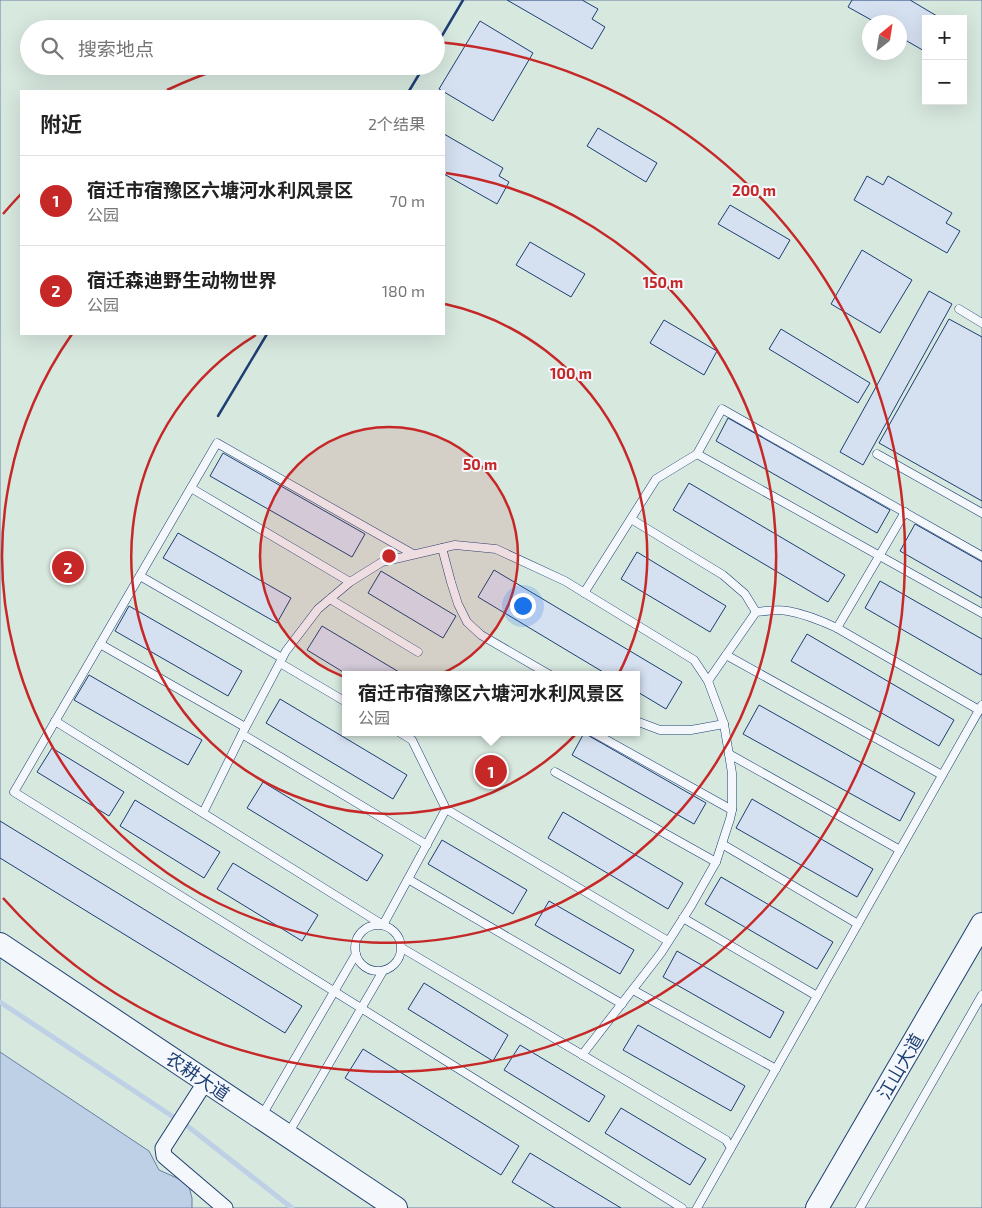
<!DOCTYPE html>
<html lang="zh">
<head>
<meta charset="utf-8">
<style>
	:root { --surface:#fff; --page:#f6f6f6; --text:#222; --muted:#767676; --line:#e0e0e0; --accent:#c62828 }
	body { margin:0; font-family:"Exo 2","Noto Sans SC",sans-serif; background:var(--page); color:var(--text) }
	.controls { position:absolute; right:15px; top:15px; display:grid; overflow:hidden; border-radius:0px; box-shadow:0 5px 20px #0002 }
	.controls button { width:45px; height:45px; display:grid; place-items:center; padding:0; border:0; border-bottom:1px solid var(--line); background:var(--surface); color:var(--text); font:25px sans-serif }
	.compass { position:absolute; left:862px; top:15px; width:45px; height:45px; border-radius:50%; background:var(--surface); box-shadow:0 5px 20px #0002; rotate:30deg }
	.you { position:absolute; left:522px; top:605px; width:18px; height:18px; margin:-12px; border:4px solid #fff; border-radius:50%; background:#1a73e8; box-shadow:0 0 0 8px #1a73e833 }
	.badge { display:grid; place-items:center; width:32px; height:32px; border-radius:50%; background:var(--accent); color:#fff; font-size:16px; font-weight:700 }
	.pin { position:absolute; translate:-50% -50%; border:2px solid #fff; box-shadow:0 1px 5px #0006 }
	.popup { position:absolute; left:342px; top:671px; width:298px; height:65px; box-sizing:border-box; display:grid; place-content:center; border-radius:0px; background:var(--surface); filter:drop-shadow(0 1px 4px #0005); font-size:16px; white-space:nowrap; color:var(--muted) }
	.popup b { font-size:19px; color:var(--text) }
	.popup::after { content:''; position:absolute; left:50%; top:100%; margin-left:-10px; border:10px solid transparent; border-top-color:var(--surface) }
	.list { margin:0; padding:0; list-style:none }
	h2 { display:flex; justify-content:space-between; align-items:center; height:65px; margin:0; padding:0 20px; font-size:21px }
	h2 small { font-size:16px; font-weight:400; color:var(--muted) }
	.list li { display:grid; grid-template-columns:32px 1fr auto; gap:15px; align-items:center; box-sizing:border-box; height:90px; padding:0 20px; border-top:1px solid var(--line) }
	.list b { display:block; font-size:19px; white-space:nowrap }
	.list p { margin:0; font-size:16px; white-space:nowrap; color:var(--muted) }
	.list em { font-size:16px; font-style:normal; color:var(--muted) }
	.icon { flex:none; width:28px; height:28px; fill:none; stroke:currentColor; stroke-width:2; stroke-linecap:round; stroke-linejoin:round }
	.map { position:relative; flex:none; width:982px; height:1208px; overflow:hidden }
	.search { position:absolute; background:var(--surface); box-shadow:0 5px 20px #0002; left:20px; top:20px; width:425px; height:55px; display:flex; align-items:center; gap:12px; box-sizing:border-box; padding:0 18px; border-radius:28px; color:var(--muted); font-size:19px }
	.panel { position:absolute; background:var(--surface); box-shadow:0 5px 20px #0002; left:20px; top:90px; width:425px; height:245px; border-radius:0px }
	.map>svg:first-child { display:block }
	.green { fill:#d7e8df; stroke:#687fa3; fill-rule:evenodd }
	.water { fill:#bed0e5; stroke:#687fa3 }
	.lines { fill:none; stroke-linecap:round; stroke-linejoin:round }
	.stream { stroke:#bed0e5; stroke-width:5 }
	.building { fill:#d5e0f0; stroke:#1d3f73 }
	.lane-casing { stroke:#1d3f73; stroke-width:9 }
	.street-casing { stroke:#1d3f73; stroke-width:17 }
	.secondary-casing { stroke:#1d3f73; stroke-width:24 }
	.lane { stroke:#f4f7fb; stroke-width:8 }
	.street { stroke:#f4f7fb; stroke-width:15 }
	.secondary { stroke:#f4f7fb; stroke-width:22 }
	.wall { stroke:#1d3f73; stroke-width:2.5 }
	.ring { fill:none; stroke:#c62828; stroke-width:2.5 }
	.labels { text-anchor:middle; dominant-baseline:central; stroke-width:4; stroke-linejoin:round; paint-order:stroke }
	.street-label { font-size:18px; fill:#1d3f73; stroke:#f4f7fb }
	.centre { fill:#c62828; stroke:#f4f7fb; stroke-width:2.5 }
	.ring-label { font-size:15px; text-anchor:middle; font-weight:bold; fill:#c62828; stroke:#f4f7fb; stroke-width:4; stroke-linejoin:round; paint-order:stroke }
</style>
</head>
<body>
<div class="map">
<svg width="982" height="1208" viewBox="0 0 982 1208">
	<rect width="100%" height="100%" fill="#f4f7fb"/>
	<!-- green -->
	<path class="green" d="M0 0H982V1208H0ZM926 19H963V101H926ZM870 22H900V52H870ZM29 29H436V66H29ZM21 91H444V334H21ZM346 675H636V732H346Z"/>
	<!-- water -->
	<polygon class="water" points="0,1052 149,1151 159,1170 188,1183 192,1198 192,1208 0,1208"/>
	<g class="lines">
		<!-- stream -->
		<polyline class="stream" points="0,1002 190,1128 292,1208"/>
	</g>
	<!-- building -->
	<g class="building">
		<polygon points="507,0 582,0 598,9 592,19 605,27 592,49"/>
		<polygon points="852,0 910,0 942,19 926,19 926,52 900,37 900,22 875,22 848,7"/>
		<polygon points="480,21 533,53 493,121 439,89"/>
		<polygon points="598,128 657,163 646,182 587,146"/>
		<polygon points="444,134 503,168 499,176 509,182 497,204 444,174"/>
		<polygon points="867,176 883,185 888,176 952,213 946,223 960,231 947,253 854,200"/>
		<polygon points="730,205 790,240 779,259 718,224"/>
		<polygon points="530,242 585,274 571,297 516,265"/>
		<polygon points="862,250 912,280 880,333 831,304"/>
		<polygon points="929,291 952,304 863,465 840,452"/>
		<polygon points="949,319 982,337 982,501 879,443"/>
		<polygon points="664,320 717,351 704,375 650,343"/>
		<polygon points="781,329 870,383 858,403 769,349"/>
		<polygon points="728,418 890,510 877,533 716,441"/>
		<polygon points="223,453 365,534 352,557 210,476"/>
		<polygon points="689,483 845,575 828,602 673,510"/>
		<polygon points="915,524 982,562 982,598 900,551"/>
		<polygon points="178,533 291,598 277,623 163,558"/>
		<polygon points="637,552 726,606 710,632 621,579"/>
		<polygon points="494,570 682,682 666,709 636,691 636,675 608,675 478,597"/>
		<polygon points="381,571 456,616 443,638 368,593"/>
		<polygon points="880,581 982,639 982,673 981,675 865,608"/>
		<polygon points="129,606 242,671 228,696 115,631"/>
		<polygon points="322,626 404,675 348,675 307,650"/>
		<polygon points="807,634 954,720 939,746 791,661"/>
		<polygon points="89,675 202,740 188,765 74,700"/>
		<polygon points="280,699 407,775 393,799 266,723"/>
		<polygon points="759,705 915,793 900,821 743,734"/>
		<polygon points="584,733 706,803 694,824 572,755"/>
		<polygon points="52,748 124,792 109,816 37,772"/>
		<polygon points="263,782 383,855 367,881 247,808"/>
		<polygon points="752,799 873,869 857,897 736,828"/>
		<polygon points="135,800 220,852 204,878 120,826"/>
		<polygon points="563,812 683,883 668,909 548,838"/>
		<polygon points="0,821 302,1006 285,1033 0,858"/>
		<polygon points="442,840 527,890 513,914 428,864"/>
		<polygon points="233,863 318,915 302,941 217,889"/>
		<polygon points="721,877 833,942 817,969 705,904"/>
		<polygon points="549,901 634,950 620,974 535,925"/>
		<polygon points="677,951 784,1012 770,1038 663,977"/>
		<polygon points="424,983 508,1035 493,1061 408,1009"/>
		<polygon points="638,1025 745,1086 731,1111 623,1050"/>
		<polygon points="520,1045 605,1096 589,1122 504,1070"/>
		<polygon points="363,1049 519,1146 501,1175 345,1078"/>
		<polygon points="621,1108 706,1159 690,1185 605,1133"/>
		<polygon points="530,1153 621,1208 555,1208 512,1182"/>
	</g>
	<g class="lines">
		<defs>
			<g id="lane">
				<polyline points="959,309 982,323"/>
				<polyline points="697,454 982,613"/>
				<polyline points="877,454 982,513"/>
				<polyline points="191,488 350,582"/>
				<polyline points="631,519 723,575 745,594 756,612"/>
				<polyline points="442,548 451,582 458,604 467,622 481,635 550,675"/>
				<polyline points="413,554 217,443 14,792 682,1208"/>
				<polyline points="140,576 282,658"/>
				<polyline points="584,593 656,479 697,454 722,409 982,556"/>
				<polyline points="330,599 418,652"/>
				<polyline points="837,628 905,512"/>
				<polyline points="100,644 245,727"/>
				<polyline points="726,655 942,775"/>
				<polyline points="280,663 346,702"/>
				<path d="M708 681 756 612C766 611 778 609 788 611 805 614 822 621 837 628L979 710"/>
				<polyline points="55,721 383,925 446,809"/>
				<polyline points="636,721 660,730 691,730 724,724"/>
				<polyline points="399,732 412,740 446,809 668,941"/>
				<polyline points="594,733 732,810"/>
				<polyline points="242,734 427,845"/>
				<polyline points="729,754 900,850"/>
				<polyline points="555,772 716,862"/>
				<polyline points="203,813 242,734 286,651 318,609 350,582 382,562 455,545 496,549 565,581 694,660 708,681 724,724 732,773 732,810 730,819 716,862 691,906 661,953 582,1055"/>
				<polyline points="722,844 858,924"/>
				<polyline points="408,879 622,1004"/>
				<polyline points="683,918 817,996"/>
				<circle cx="378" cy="948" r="23"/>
				<polyline points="402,948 726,1140 731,1148 697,1208"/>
				<polyline points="633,990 776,1069"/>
				<polyline points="261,1117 356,954"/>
				<polyline points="288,1134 383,971"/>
				<polyline points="731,1148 982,705"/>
				<polyline points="860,1208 982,995"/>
			</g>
			<polyline id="street" points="206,1081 163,1148 164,1156 225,1208"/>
			<g id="secondary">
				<polyline points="0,944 396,1208"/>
				<polyline points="817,1208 982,924"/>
			</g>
		</defs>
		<!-- lane casing -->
		<use href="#lane" class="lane-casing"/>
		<!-- street casing -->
		<use href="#street" class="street-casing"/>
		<!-- secondary casing -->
		<use href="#secondary" class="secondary-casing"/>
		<!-- lane -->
		<use href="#lane" class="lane"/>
		<!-- street -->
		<use href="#street" class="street"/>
		<!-- secondary -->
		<use href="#secondary" class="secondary"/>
		<!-- wall -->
		<g class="wall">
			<polyline points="436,46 463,0"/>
			<polyline points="409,91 424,66"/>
			<polyline points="218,416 267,334"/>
		</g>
	</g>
	<!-- distance rings -->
	<circle cx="389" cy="556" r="129" fill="#c62828" fill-opacity=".12"/>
	<g class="ring">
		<circle cx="389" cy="556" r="129"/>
		<path d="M445 304A258 258 0 1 1 256 335"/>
		<path d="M446 173A387 387 0 1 1 72 334"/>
		<path d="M3 214A516 516 0 0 1 21 194M167 90A516 516 0 0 1 225 67M438 42A516 516 0 1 1 3 898"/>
	</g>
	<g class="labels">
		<!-- street labels -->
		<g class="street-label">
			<text transform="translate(900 1066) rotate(-60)">江山大道</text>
			<text transform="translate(198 1076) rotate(34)">农耕大道</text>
		</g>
	</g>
	<circle cx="389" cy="556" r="8" class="centre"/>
	<g class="ring-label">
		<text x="754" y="196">200 m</text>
		<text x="663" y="288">150 m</text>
		<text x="571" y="379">100 m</text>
		<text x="480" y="470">50 m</text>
	</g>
</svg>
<div class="controls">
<button>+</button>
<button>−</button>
</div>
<svg class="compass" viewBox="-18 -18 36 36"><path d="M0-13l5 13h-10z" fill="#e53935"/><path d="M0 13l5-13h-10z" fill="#767676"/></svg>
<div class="you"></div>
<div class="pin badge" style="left:491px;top:771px">1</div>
<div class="popup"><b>宿迁市宿豫区六塘河水利风景区</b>公园</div>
<div class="pin badge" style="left:68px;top:567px">2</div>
<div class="search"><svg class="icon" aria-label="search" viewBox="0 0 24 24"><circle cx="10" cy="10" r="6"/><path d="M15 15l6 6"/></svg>搜索地点</div>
<section class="panel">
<h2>附近<small>2个结果</small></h2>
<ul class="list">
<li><span class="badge">1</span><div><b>宿迁市宿豫区六塘河水利风景区</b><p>公园</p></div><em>70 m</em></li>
<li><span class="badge">2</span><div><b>宿迁森迪野生动物世界</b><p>公园</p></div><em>180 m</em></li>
</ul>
</section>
</div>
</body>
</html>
